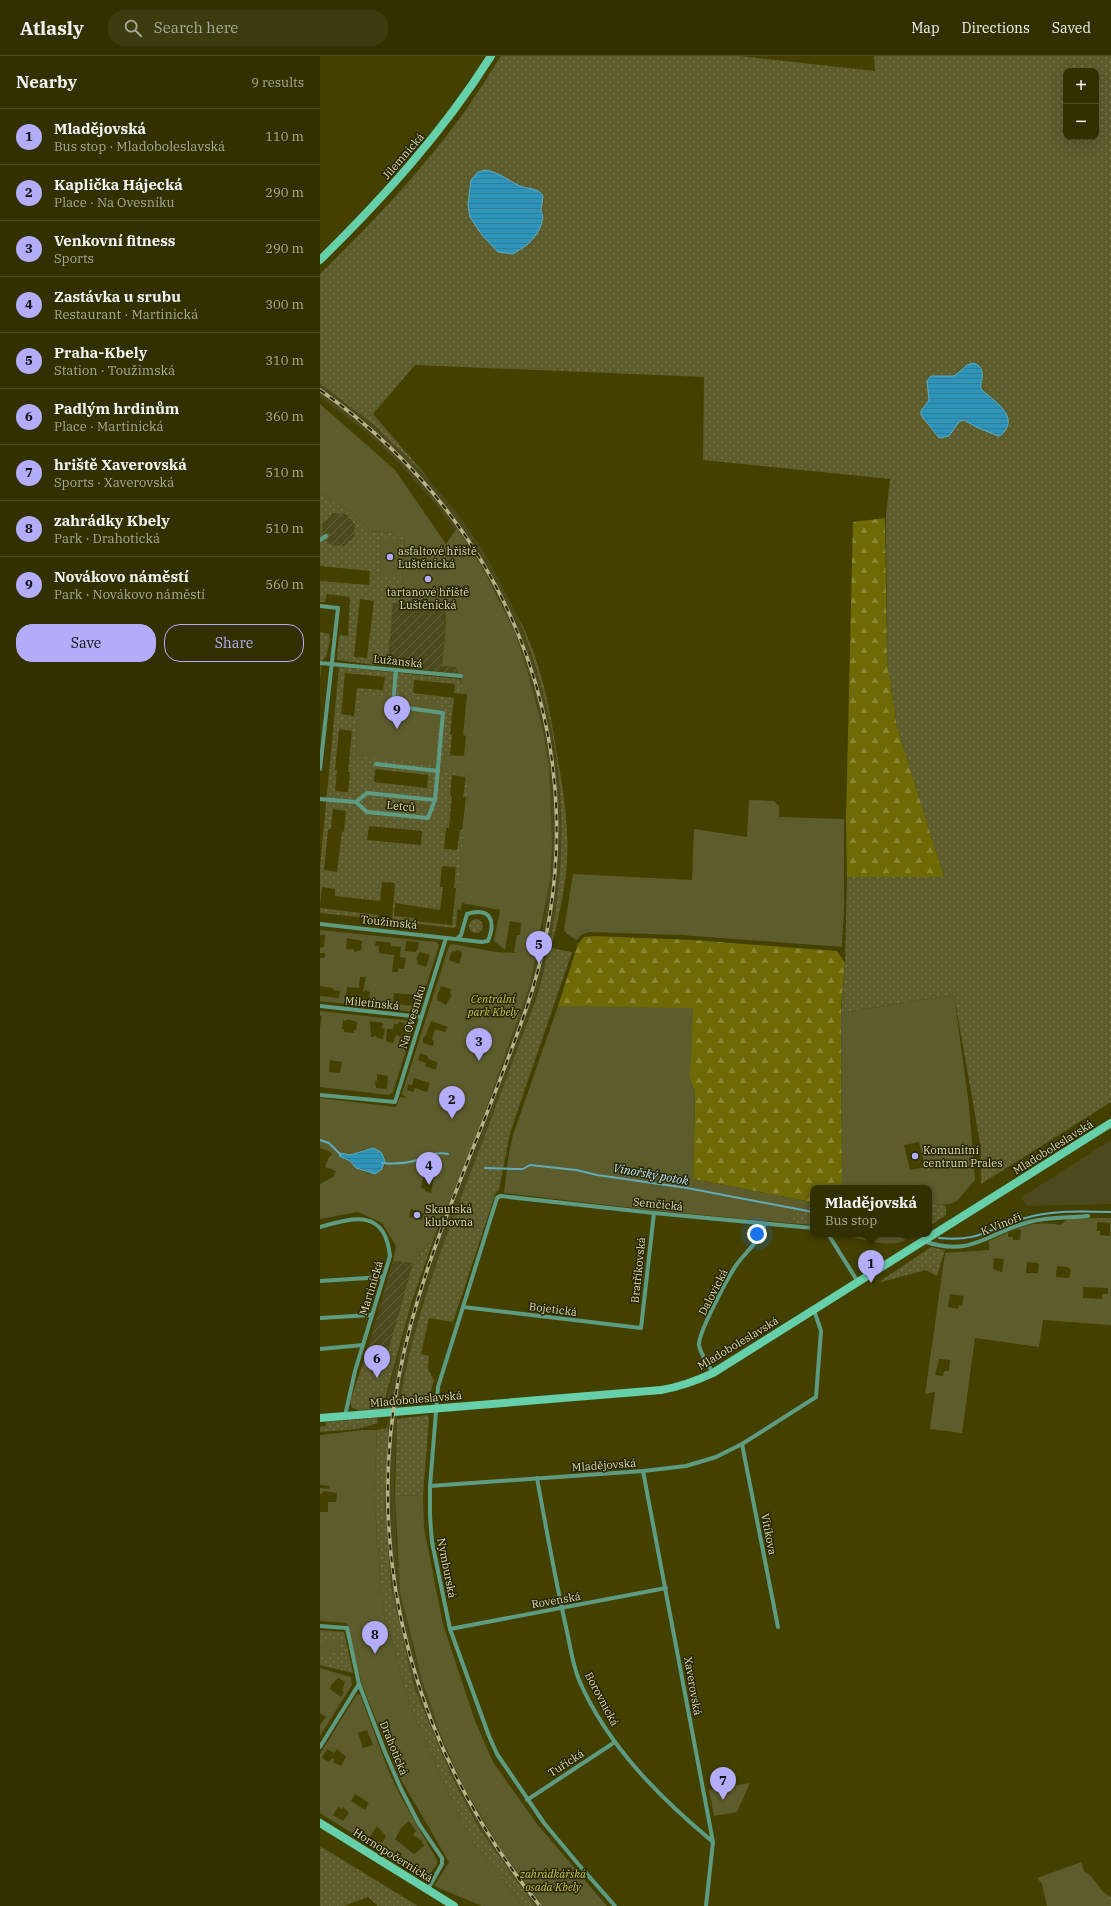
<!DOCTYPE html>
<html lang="en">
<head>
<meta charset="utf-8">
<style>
	:root { --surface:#323000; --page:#3d3c0f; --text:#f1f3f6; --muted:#a8a999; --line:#4d4b22; --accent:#b3adf9 }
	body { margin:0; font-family:"IBM Plex Serif",serif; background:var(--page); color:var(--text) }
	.controls { position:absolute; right:12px; top:12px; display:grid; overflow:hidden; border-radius:8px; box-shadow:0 4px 16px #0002 }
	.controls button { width:36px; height:36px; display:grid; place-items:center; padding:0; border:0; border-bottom:1px solid var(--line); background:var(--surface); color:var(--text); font:20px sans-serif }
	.you { position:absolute; left:437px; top:1178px; width:14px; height:14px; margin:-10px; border:3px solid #fff; border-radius:50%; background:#1a73e8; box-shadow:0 0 0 6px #1a73e833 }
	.badge { display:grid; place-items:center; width:26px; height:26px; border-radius:50%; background:var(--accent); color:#111; font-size:13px; font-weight:700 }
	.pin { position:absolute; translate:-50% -33px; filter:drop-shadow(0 1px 2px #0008) }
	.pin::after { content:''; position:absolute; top:21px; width:14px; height:12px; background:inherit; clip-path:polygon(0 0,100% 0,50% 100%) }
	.popup { position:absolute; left:490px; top:1129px; width:122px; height:52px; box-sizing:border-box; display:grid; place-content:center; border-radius:8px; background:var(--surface); filter:drop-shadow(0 1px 3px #0005); font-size:13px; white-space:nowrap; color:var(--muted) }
	.popup b { font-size:15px; color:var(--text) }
	.popup::after { content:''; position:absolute; left:50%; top:100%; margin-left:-8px; border:8px solid transparent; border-top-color:var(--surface) }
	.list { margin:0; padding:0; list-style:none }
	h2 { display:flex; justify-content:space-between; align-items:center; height:52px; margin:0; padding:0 16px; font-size:17px }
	h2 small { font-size:13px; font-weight:400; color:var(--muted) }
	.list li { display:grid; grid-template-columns:26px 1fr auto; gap:12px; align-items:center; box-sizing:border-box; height:56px; padding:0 16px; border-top:1px solid var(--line) }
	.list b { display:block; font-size:15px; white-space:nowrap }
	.list p { margin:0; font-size:13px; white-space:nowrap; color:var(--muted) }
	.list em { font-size:13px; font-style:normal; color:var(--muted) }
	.actions { display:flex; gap:8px; padding:12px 16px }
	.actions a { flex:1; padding:9px 0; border:1px solid var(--accent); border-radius:16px; text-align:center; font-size:14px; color:var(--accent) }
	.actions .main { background:var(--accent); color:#111 }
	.icon { flex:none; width:22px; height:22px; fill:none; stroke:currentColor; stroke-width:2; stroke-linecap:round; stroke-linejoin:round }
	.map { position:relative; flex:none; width:791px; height:1850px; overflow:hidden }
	header { display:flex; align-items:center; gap:24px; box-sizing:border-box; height:56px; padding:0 20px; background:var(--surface); border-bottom:1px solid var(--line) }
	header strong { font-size:19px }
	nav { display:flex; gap:22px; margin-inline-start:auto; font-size:14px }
	.search { width:280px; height:36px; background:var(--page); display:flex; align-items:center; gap:10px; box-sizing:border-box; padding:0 14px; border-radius:16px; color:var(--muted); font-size:15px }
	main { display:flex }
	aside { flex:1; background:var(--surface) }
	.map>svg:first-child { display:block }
	.built { fill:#4c4a1c }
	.industrial { fill:url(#industrial-furrows) }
	.grass { fill:url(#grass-dots); fill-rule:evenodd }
	.forest { fill:url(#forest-firs) }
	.green { fill:#5d5c2d; fill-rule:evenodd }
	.water { fill:url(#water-rules); stroke:#62abba }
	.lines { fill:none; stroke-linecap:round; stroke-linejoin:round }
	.stream { stroke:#62abba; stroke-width:2 }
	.street { stroke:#5d9c83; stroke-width:4 }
	.secondary { stroke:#66d0aa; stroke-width:8 }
	.rail-casing { stroke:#b6b588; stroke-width:3.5 }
	.rail { stroke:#282605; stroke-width:2; stroke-dasharray:6; stroke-linecap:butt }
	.poi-dot { fill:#b3adf9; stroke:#282605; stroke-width:1.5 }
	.labels { text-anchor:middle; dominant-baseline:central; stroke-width:3; stroke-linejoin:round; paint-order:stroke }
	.street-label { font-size:11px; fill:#ddddb7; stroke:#282605 }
	.poi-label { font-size:11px; fill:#ddddb7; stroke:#282605; text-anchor:start }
	.park-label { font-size:11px; font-style:italic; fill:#cac651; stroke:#282605 }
	.water-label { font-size:12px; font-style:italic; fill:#b9e7fb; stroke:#282605 }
</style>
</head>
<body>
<header>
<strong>Atlasly</strong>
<div class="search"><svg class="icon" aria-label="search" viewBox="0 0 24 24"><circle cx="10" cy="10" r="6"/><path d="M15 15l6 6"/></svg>Search here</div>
<nav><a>Map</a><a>Directions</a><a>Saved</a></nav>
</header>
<main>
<aside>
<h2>Nearby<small>9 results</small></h2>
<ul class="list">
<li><span class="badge">1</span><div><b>Mladějovská</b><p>Bus stop · Mladoboleslavská</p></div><em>110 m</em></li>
<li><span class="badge">2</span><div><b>Kaplička Hájecká</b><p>Place · Na Ovesníku</p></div><em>290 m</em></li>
<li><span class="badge">3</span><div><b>Venkovní fitness</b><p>Sports</p></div><em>290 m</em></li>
<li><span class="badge">4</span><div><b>Zastávka u srubu</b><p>Restaurant · Martinická</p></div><em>300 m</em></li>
<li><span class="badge">5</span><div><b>Praha-Kbely</b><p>Station · Toužimská</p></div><em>310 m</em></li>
<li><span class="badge">6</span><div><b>Padlým hrdinům</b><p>Place · Martinická</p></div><em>360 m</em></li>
<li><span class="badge">7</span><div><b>hriště Xaverovská</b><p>Sports · Xaverovská</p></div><em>510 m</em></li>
<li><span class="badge">8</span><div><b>zahrádky Kbely</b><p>Park · Drahotická</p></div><em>510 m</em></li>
<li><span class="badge">9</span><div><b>Novákovo náměstí</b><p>Park · Novákovo náměstí</p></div><em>560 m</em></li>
</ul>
<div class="actions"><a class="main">Save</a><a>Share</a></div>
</aside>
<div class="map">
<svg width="791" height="1850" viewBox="0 0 791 1850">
	<defs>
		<pattern id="industrial-furrows" width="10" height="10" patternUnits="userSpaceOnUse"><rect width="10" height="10" fill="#4c4a1c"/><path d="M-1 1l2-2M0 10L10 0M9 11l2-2" fill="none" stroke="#65643b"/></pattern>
		<pattern id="grass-dots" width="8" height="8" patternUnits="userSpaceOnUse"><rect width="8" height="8" fill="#5d5c2d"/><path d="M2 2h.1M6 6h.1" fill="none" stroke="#747349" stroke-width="1.8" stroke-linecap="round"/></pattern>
		<pattern id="forest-firs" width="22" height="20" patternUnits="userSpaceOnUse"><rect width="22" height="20" fill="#6e6a05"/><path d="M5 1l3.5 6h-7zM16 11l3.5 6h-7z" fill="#898633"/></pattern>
		<pattern id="water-rules" width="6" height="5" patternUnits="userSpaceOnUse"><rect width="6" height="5" fill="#2d95bc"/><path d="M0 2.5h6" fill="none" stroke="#337c94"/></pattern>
	</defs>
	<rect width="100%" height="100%" fill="#434000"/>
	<!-- built -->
	<g class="built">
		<polygon points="0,328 54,369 97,410 136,455 166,499 197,559 213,604 228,653 240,730 242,803 237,853 225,910 200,988 127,1178 100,1253 89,1299 77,1363 74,1427 77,1498 81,1535 94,1595 115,1663 227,1850 213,1850 147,1755 98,1648 76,1568 65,1499 64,1377 69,1362 71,1346 66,1344 92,1250 131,1135 206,936 222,874 229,827 136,475 116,449 78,406 47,377 0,341"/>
		<polygon points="791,1084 791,1148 708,1150 700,1142"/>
	</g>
	<!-- industrial -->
	<g class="industrial">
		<circle cx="19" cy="474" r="17"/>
		<polygon points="73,547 125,552 124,559 126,569 122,610 136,611 138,618 66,609 68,604"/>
		<polygon points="73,1205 93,1207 67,1299 48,1292"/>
	</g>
	<!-- grass -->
	<g class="grass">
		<path d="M181 0H420L555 15 554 0H791V1046L661 1128V1093L634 939 521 957 525 907 527 821H624L577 671 567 605 566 460 570 423 383 404 384 321 95 309 53 358 109 423 54 369 0 328V218C43 175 86 132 124 83 145 57 163 28 181 0ZM746 15H776V81H746Z"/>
		<path d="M0 437 32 456 50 475 85 478 81 548 73 547 68 605 55 603V609L17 604 19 579 28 580 30 541 7 538 5 546H0V525L49 529 50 515 0 510ZM13 457 26 458 35 468 34 481 24 490 11 489 5 484 10 480 9 477 2 479 3 466ZM40 543 54 545 47 602 34 601Z"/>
		<path d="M197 559C222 605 231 659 239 710 245 745 250 782 246 818 243 843 237 868 231 892L252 896 190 1077 179 1134 176 1136 133 1266 109 1262 101 1298 109 1300 108 1313 114 1325 107 1346 80 1349C91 1268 121 1194 150 1118 173 1059 195 1000 217 940 255 807 249 687 197 559Z"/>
		<polygon points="0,576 9,578 10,584 6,601 2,604 0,623"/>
		<path d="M19 611 140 623 147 638 134 637 135 628 94 624 93 637 134 642 130 678 132 679 130 699H124L121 715 149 719 136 871 133 872 72 865 75 827 62 826 60 845 15 840V833L2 831 0 850V811ZM25 617 65 621 63 634 37 632 34 660 21 658ZM19 673 32 675 28 716H30L28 736 15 735 17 714H15ZM55 713 108 719 107 732 54 726ZM132 719 146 721 143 741H146L142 774H140L137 794 124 793 126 772H129L132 740 130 739ZM13 753 26 755 24 776 22 775 17 816 4 814 8 774 11 773ZM49 770 102 775 101 789 47 784ZM122 810 136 811 134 832H136L132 869 94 865V862L74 860 75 847 120 854 123 831H120Z"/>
		<polygon points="0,852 58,859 58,863 0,857"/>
		<circle cx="156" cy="870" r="7"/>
		<polygon points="609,1147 626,1150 626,1159 609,1170"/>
		<polygon points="471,1153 493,1156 493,1169 469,1167"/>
		<polygon points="115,1179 91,1248 65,1343 71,1346 70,1352 38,1354 32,1352 30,1346 48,1292 67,1299 93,1207"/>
		<polygon points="611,1191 625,1194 617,1220 606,1214 561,1226 562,1224"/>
		<polygon points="108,1359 109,1363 103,1439 75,1440 77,1363"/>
		<polygon points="57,1362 58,1367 38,1373 0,1376 0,1371 6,1370 6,1366"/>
		<polygon points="68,1372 65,1451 71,1530 94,1631 133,1724 160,1774 215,1850 203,1850 147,1778 90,1650 63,1553 54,1441 57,1374"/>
		<polygon points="0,1574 24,1576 33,1617 0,1609"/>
		<polygon points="0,1790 98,1850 58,1850 48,1841 24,1850 0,1850"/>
	</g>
	<!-- forest -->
	<g class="forest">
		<polygon points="565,462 567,605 577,671 624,821 527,821 526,763 533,466"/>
		<polygon points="274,880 373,884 517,895 525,907 521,951 522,1131 526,1132 493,1132 493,1156 490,1155 491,1146 373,1123 375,1037 370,1023 238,950 258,888 264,881"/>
	</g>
	<!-- green -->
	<g class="green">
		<path d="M0 348 75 414 126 488 137 472 166 519 195 576 207 614 223 675 229 710 232 790 230 823 210 929 151 1094 115 1179 93 1207 73 1205 76 1190 62 1167 38 1156 0 1163V1128L13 1121 16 1115 5 1111 9 1101 12 1099 11 1096 0 1092V1042L76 1051 80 1041 86 1042 82 1038 129 890 132 888 176 896 197 897 194 895 197 879H200L201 867 190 865 185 894 174 885 180 854 146 848 142 846 141 854 136 853 149 719 121 715 124 699 144 700 146 680 143 679 147 639 136 611 122 610 126 569 125 552 81 548 85 478 50 475 32 456 0 437ZM136 894 141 895 142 898 139 908 129 904 132 895 135 896ZM121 930 131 933 130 938 132 939 126 949 117 944 118 936H119ZM111 965 128 971 125 976 115 973 112 984 114 985 113 990 103 987V982L106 979ZM100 997 108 1000V1003L117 1006 116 1014 105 1010 106 1007 98 1004ZM94 1022 110 1027 107 1036 95 1032 93 1036 87 1034 88 1028 92 1029ZM45 1093 65 1103V1110L57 1117C43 1121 36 1106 24 1103L23 1098 30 1099ZM104 1118 114 1120 111 1137 105 1135V1133L101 1132ZM91 1153 104 1157 102 1164 89 1161Z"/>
		<polygon points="61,482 81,483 78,521 59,519"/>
		<polygon points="41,638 121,647 114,708 34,700"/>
		<polygon points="429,744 454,745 459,750 459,761 524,763 524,852 522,891 361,879 269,876 261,879 257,884 247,878 244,874 253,818 372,824 374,773 427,781"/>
		<path d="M0 874 116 886 119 889 99 953 94 956 0 945V940L19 942 20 935 13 934V932L0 930V902H5V897H0V892L4 891 5 879H0ZM27 882 42 885 41 894 35 896 33 893 28 894 26 892ZM56 885 71 887V890L81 891 80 901 86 902 84 913 78 912V916H72L74 899 59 897V890H55ZM86 885 99 886 98 893 95 896 85 895ZM100 896 110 899 106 911 97 908 98 904 96 903ZM40 921H46L43 936 46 934 50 936 49 945 30 943V941L26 940 27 931 39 932ZM74 937 97 939 94 950 73 948Z"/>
		<path d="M634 939 649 1049 655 1124C636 1145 638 1152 609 1147V1132L522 1131 521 957ZM599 1086 605 1111 590 1114 584 1089Z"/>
		<polygon points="238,950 373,952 370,1023 375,1037 373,1123 491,1146 490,1155 471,1153 469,1167 340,1155 184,1137 189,1097 193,1079"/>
		<path d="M0 955 92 965 94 968 73 1036 69 1039 0 1031V971L2 960H0ZM27 963 37 966 36 974H34V977L24 976V973H22L23 964 26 965ZM50 965 63 967 62 972 65 973 63 983 57 982 55 979 53 981H51ZM79 966 84 967V970L88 971 84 982 76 979 73 987 66 985 67 973H73L74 968H78ZM10 1004 22 1006 20 1017 9 1016ZM57 1018 68 1020 67 1033 56 1032 55 1025H57Z"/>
		<path d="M776 1162H791V1269L723 1264 719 1291 655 1282 642 1377 610 1373 615 1336 605 1338 625 1197 669 1194V1185C697 1173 708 1164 740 1169L748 1163ZM777 1166 790 1167V1180L780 1179V1175H777ZM694 1173 701 1174 700 1184H693V1181H688V1177ZM674 1202 684 1203 682 1216 673 1213ZM707 1206 717 1207 719 1209 718 1217H706ZM737 1210 748 1211 751 1214 749 1222 736 1221ZM763 1231 788 1232V1238H782V1243L763 1242ZM630 1238 644 1240 642 1250 639 1249 638 1253 628 1251ZM619 1303 630 1304 629 1315H624L623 1320 615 1319Z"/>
		<path d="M521 1178C538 1178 573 1174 586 1184 571 1193 537 1182 521 1178Z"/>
		<polygon points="43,1374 57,1374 54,1441 63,1553 90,1650 147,1778 203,1850 162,1850 114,1830 129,1806 80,1722 42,1629 27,1567 0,1565 0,1456 8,1456 8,1446 16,1446 17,1437 3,1435 2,1438 0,1438 0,1432 9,1433 10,1430 0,1429 0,1379"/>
		<polygon points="103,1439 104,1472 123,1568 155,1665 173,1706 217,1768 287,1850 223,1850 181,1794 142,1727 120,1677 102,1624 80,1535 75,1440"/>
		<polygon points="19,1582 22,1595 0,1601 0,1587"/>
		<path d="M0 1612 31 1621 32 1629 0 1680V1669L6 1661 0 1657ZM18 1622 25 1626 22 1635 24 1636 21 1641 10 1633 12 1628Z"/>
		<path d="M37 1638 40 1639 69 1716 81 1741 118 1806 106 1824 0 1757V1698ZM47 1674 53 1689 43 1692 38 1677ZM7 1693 14 1697 17 1693 26 1701 21 1710 13 1706 14 1703 12 1702 9 1706 2 1702ZM35 1738 49 1747 45 1754 31 1745ZM18 1751 22 1753 23 1751 29 1757 23 1765 13 1759ZM89 1765 96 1775 93 1779 101 1784 104 1790 94 1798 75 1783 82 1771ZM57 1770 66 1780 62 1787 59 1785 57 1787 49 1782Z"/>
		<polygon points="430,1727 417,1756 394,1760 389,1734"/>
		<polygon points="761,1806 764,1815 771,1820 784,1837 791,1841 791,1850 727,1850 722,1828 717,1822"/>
	</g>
	<!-- water -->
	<g class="water">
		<path d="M165 114C177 115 189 125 200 130 208 133 219 132 223 140L221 154 223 162 220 172 216 179 207 189 193 198 178 196 162 179 150 161 148 149 151 124 158 116Z"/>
		<path d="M654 307C668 313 660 323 661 333 672 344 703 361 680 380H678L656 371 644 364 639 366 629 380 619 382 601 359V355L609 344 607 325 611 320H633L637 318 647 309Z"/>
		<polygon points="53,1092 61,1096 65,1105 62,1113 55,1118 36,1112 30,1105 19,1100 21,1097 30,1099"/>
	</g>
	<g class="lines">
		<!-- stream -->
		<g class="stream">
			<polyline points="0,1084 9,1087 21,1099"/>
			<path d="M62 1107C73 1108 83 1108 94 1105 107 1101 114 1095 128 1098"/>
			<polyline points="165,1112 194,1113 203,1113 210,1109 256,1114 277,1119 367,1132 493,1156"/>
			<path d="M619 1182C659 1186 668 1173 702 1163 729 1154 763 1155 791 1156"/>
		</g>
		<!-- street -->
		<g class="street">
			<polyline points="0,484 6,480"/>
			<polyline points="0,550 18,552 0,713"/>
			<polyline points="0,607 141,620"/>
			<polyline points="56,708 118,715"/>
			<polyline points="0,743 36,746 47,756 108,762 115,744 123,657 73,650 76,614"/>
			<polyline points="36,746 47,737 115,744"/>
			<path d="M0 868 162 886 168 885C176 865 171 851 147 858L141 879 137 883"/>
			<polyline points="0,950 101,961"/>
			<polyline points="0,1039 75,1046 126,882"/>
			<path d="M0 1171C35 1161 65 1153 70 1200L35 1315 25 1360"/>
			<polyline points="508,1178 538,1226"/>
			<path d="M603 1185C652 1202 667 1177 709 1166 728 1161 749 1162 768 1160"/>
			<polyline points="0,1225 63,1221"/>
			<polyline points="143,1251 321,1272 334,1157"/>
			<polyline points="0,1262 52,1259"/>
			<polyline points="0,1293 43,1289"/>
			<path d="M393 1317C389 1309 380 1298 379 1289 378 1277 409 1219 417 1208 427 1195 441 1183 445 1168"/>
			<polyline points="422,1388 458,1571"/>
			<polyline points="323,1415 393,1786 386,1850"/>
			<path d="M217 1422C226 1472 235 1522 246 1571 250 1588 252 1607 259 1624 287 1689 339 1741 393 1786"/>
			<polyline points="110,1430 323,1415 366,1410 396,1401 422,1388 496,1341 501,1275 494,1254"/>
			<polyline points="0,1570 27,1572 39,1628 65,1696 81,1733 99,1768 122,1802 122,1808 108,1833"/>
			<polyline points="130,1573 346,1532"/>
			<polyline points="0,1691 39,1628"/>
			<polyline points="207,1744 295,1686"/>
			<polyline points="295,1850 259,1809 224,1767 177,1698 169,1680 130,1573 112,1486 110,1460 110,1430 118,1331 177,1142 180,1140 334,1157 493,1172"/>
		</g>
		<!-- secondary -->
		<g class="secondary">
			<path d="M0 204C64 141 123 76 171 0"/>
			<path d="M0 1362 341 1334C359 1331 376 1325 393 1317L791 1067"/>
			<polyline points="0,1767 134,1850"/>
		</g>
		<defs>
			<path id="rail" d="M0 334C197 472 283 704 212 935 203 964 192 992 181 1021 144 1118 98 1218 79 1320 42 1511 99 1701 220 1850"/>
		</defs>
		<!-- rail casing -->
		<use href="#rail" class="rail-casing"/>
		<!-- rail -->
		<use href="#rail" class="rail"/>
	</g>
	<!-- markers -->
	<g class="poi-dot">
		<circle cx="70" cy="501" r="4"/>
		<circle cx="108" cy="523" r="4"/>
		<circle cx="595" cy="1100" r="4"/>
		<circle cx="97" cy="1159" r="4"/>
	</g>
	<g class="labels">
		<!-- street labels -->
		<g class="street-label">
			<text transform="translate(83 100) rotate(-49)">Jilemnická</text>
			<text transform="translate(78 605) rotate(6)">Lužanská</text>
			<text transform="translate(81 750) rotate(6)">Letců</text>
			<text transform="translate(69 866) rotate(6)">Toužimská</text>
			<text transform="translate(52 947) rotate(6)">Miletínská</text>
			<text transform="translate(92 961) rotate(-73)">Na Ovesníku</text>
			<text transform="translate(733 1091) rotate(-32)">Mladoboleslavská</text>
			<text transform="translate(338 1148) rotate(6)">Semčická</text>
			<text transform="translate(681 1168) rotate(-22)">K Vinoři</text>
			<text transform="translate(318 1214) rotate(-84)">Bratříkovská</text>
			<text transform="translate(51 1232) rotate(-73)">Martinická</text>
			<text transform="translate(393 1236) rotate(-63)">Dalovická</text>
			<text transform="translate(233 1253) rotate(7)">Bojetická</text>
			<text transform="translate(418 1287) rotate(-31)">Mladoboleslavská</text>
			<text transform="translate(96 1343) rotate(-5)">Mladoboleslavská</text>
			<text transform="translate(284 1409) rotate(-4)">Mladějovská</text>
			<text transform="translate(449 1478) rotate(79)">Vitíkova</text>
			<text transform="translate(127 1512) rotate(79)">Nymburská</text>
			<text transform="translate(236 1544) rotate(-10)">Rovenská</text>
			<text transform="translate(373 1630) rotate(80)">Xaverovská</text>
			<text transform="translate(282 1643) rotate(62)">Borovnická</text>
			<text transform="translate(74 1692) rotate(68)">Drahotická</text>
			<text transform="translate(246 1707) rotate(-33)">Tuřická</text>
			<text transform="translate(73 1799) rotate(32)">Hornopočernická</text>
		</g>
		<!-- poi labels -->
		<g class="poi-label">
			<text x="78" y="495">asfaltové hřiště<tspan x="78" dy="13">Luštěnická</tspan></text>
			<text x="108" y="536" text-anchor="middle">tartanové hřiště<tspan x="108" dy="13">Luštěnická</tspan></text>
			<text x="603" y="1094">Komunitní<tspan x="603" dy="13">centrum Prales</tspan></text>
			<text x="105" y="1153">Skautská<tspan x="105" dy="13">klubovna</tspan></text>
		</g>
		<!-- park labels -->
		<g class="park-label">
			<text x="173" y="943">Centrální<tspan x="173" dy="13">park Kbely</tspan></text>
			<text x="233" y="1818">zahrádkářská<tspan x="233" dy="13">osada Kbely</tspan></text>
		</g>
		<!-- water labels -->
		<g class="water-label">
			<text transform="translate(331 1118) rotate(10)">Vinořský potok</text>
		</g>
	</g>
</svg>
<div class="controls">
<button>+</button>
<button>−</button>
</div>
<div class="you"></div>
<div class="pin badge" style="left:551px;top:1227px">1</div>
<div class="popup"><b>Mladějovská</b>Bus stop</div>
<div class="pin badge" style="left:132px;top:1063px">2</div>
<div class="pin badge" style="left:159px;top:1005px">3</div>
<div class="pin badge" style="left:109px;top:1129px">4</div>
<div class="pin badge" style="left:219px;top:908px">5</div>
<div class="pin badge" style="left:57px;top:1322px">6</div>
<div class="pin badge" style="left:403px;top:1744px">7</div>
<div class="pin badge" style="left:55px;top:1598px">8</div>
<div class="pin badge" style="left:77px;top:673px">9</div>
</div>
</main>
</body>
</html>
